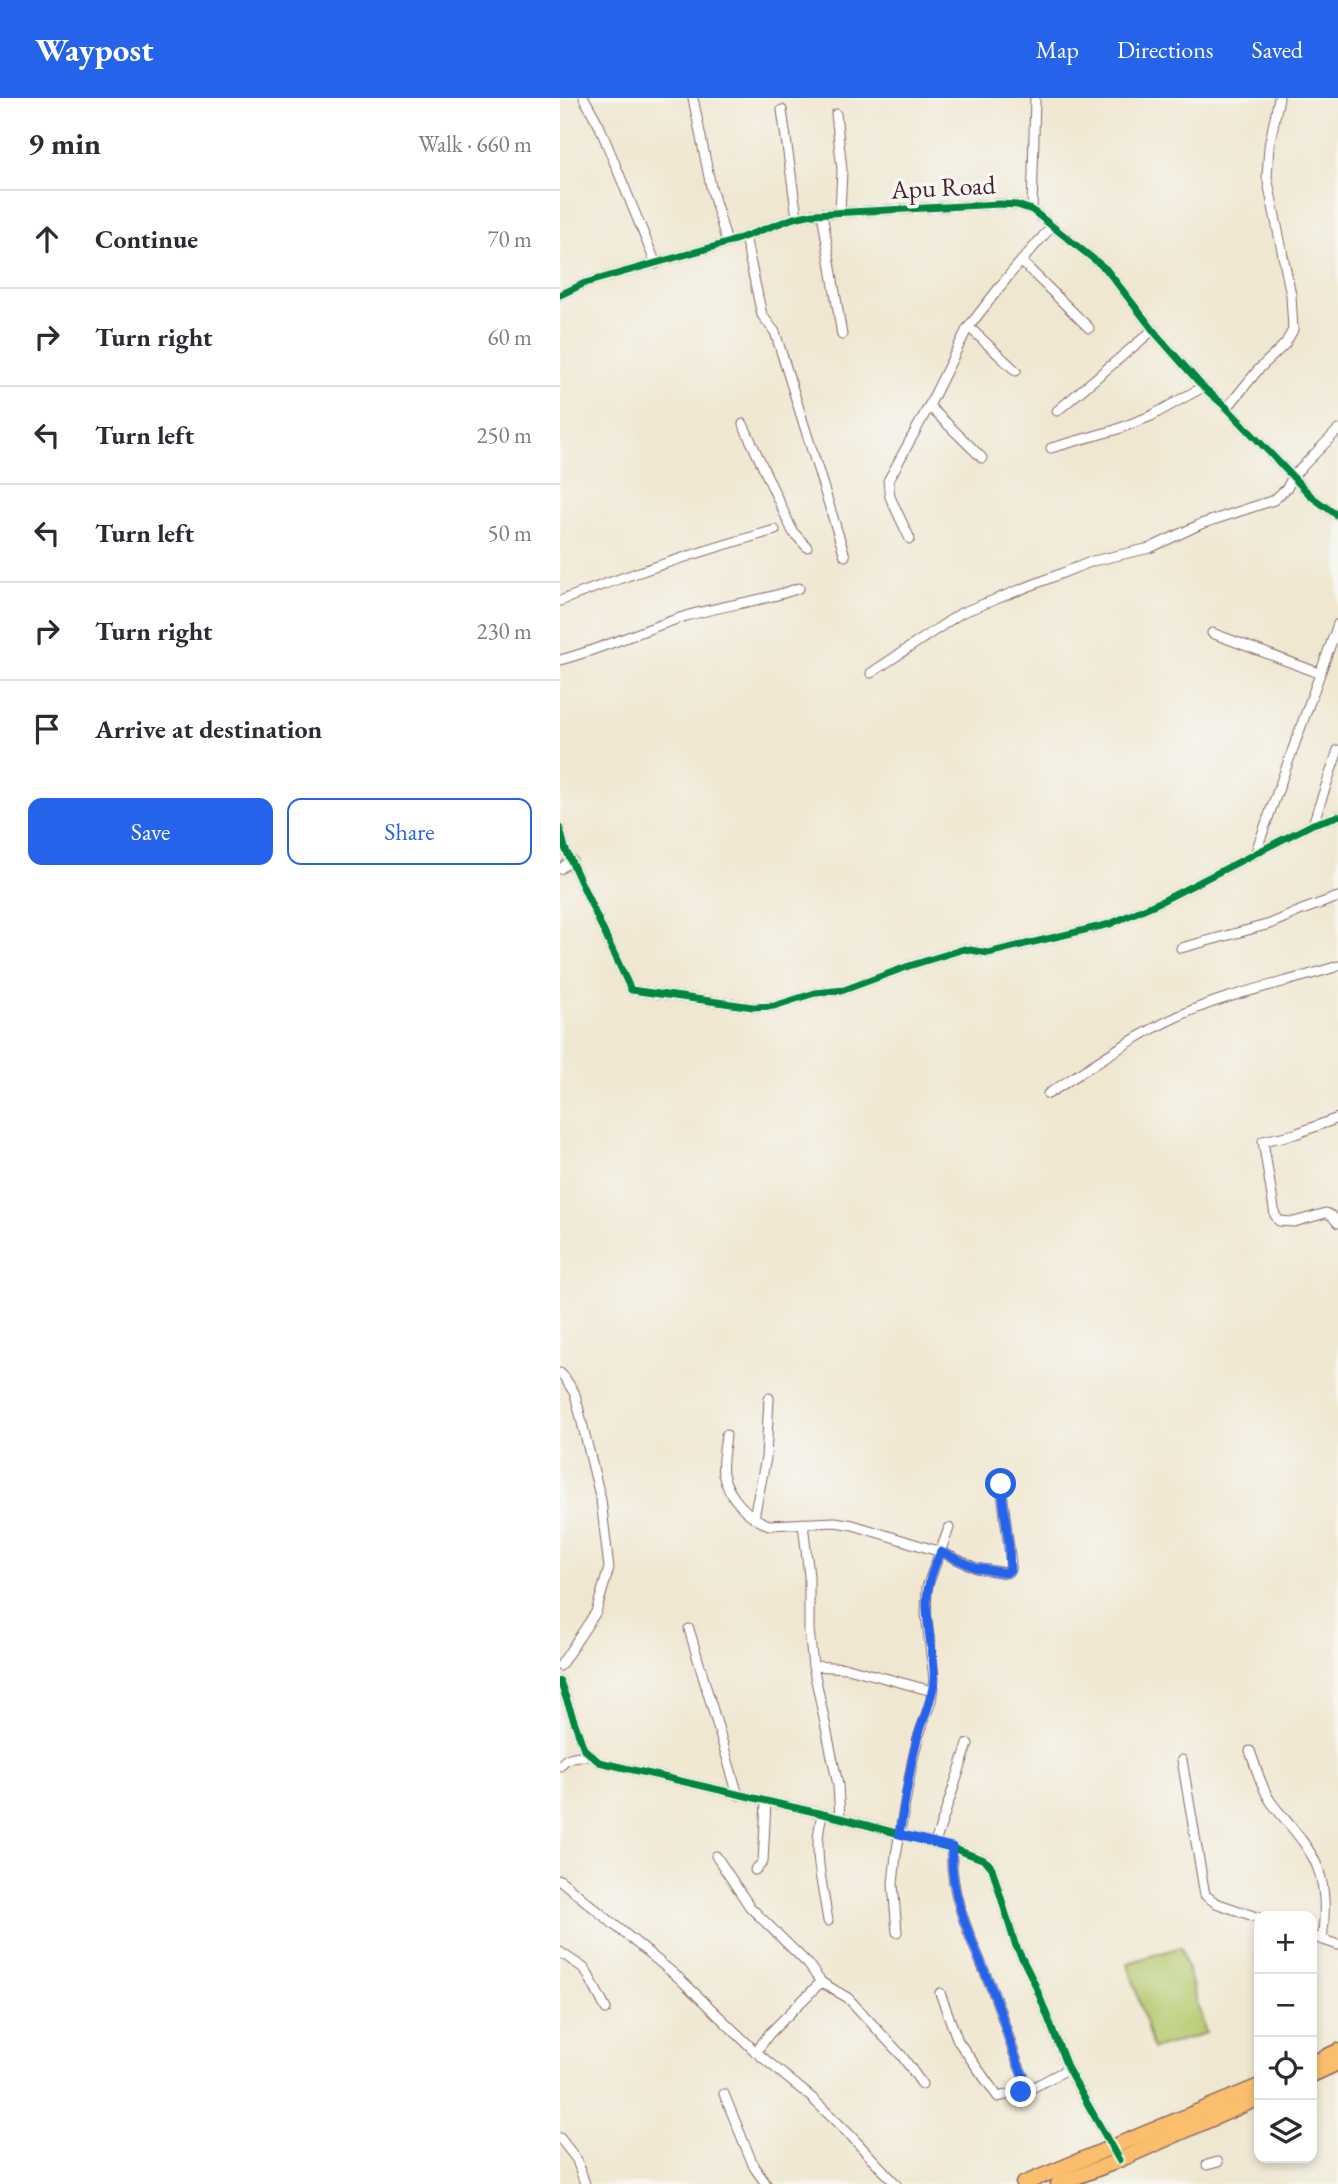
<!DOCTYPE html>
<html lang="en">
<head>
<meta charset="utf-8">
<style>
	:root { --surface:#fff; --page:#f2f2f3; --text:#2b2b33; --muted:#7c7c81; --line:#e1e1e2; --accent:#2563eb }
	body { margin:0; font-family:"EB Garamond",serif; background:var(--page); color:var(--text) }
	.controls { position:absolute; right:21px; bottom:21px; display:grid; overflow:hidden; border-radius:14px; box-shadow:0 4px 10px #0003 }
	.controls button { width:63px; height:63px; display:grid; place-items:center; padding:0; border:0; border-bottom:2px solid var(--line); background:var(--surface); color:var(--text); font:35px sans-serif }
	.stop { position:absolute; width:21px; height:21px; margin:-16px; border:5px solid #2563eb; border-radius:50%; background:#fff }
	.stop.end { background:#2563eb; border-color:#fff; box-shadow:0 2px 7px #0008 }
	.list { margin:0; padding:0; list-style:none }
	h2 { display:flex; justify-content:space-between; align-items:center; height:91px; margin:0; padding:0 28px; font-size:30px }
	h2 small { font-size:23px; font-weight:400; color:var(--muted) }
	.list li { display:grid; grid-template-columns:46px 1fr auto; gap:21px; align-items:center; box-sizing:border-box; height:98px; padding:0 28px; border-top:2px solid var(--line) }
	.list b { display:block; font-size:26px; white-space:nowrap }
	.list em { font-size:23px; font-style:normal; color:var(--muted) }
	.actions { display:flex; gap:14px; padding:21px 28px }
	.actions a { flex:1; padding:16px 0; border:2px solid var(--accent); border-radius:14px; text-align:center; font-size:24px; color:var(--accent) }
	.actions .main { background:var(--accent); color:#fff }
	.icon { flex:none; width:38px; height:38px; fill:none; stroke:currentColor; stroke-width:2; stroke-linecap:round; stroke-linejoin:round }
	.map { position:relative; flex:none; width:778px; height:2086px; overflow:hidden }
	header { display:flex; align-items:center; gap:42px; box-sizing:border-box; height:98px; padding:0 35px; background:var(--accent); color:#fff }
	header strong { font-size:33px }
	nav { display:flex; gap:38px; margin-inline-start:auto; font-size:24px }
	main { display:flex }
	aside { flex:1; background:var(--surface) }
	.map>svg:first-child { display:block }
	.green { fill:#b5c96c; stroke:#80744c; stroke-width:2 }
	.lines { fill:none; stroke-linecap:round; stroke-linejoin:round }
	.street-casing { stroke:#846565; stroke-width:11 }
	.primary-casing { stroke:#846565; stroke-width:17 }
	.street { stroke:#fff; stroke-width:9 }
	.primary { stroke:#fabe6d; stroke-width:14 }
	.cycleway-casing { stroke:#f6f6f2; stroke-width:11 }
	.cycleway { stroke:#00873e; stroke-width:7 }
	.route { stroke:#2563eb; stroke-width:9 }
	.labels { text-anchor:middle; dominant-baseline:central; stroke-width:7; stroke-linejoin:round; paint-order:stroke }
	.street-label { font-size:26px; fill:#4a1f2b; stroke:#f6f6f2 }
</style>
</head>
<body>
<header>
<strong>Waypost</strong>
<nav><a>Map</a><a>Directions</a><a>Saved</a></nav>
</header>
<main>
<aside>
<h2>9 min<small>Walk · 660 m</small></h2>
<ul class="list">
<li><svg class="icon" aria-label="ahead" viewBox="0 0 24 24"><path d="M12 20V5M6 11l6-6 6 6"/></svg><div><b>Continue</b></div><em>70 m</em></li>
<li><svg class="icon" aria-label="right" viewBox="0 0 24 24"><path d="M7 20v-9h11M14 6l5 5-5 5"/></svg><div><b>Turn right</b></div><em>60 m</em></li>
<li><svg class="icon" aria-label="left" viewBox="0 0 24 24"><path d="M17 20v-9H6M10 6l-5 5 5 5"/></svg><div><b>Turn left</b></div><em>250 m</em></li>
<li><svg class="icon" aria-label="left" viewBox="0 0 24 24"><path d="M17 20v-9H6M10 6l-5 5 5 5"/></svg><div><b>Turn left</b></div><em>50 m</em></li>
<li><svg class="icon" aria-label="right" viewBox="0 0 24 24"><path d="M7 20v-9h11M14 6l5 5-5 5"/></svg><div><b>Turn right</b></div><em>230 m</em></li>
<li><svg class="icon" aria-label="arrive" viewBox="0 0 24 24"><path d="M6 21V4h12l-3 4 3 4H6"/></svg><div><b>Arrive at destination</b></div></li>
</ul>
<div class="actions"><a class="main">Save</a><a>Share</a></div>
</aside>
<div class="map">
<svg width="778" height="2086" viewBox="0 0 778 2086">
	<rect width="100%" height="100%" fill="#f6f6f2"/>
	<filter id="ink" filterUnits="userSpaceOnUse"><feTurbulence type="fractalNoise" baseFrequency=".0143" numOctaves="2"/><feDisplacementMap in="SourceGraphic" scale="14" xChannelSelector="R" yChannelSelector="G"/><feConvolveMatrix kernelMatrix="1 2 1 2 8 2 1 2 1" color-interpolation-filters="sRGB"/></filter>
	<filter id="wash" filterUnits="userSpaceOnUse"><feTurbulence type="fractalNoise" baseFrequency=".00686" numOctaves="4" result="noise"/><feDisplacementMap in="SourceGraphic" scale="28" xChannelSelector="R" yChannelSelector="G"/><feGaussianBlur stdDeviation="1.57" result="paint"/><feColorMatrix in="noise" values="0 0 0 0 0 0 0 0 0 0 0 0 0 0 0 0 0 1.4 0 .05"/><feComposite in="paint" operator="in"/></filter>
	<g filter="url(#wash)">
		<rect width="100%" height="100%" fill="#f0e7d0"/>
		<!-- green -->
		<polygon class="green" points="621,1849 646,1935 593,1951 568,1865"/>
	</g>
	<g filter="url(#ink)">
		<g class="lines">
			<defs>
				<g id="street">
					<polyline points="24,0 39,27 96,166"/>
					<polyline points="133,0 151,89 167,145"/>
					<polyline points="222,12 237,119"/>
					<polyline points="276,16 282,72 280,114"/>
					<polyline points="472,112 475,0"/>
					<polyline points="262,115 282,237"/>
					<polyline points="185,139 202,217 215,234 285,458"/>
					<polyline points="461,163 529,230"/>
					<polyline points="0,197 25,185 167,145 234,120 253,116 440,106 457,107 472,112 546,171 597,237 643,289 667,310 752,399 778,418"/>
					<polyline points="409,229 456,273"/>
					<polyline points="369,308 422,360"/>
					<polyline points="667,310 698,272 725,246 733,232 731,197 707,79 709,48 719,0"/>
					<polyline points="497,313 593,232"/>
					<polyline points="183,326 233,434 247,449"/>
					<polyline points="491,350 555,332 591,318 643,289"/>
					<polyline points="350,441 330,399 328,383 369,308 407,231 450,176 492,128"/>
					<path d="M0 503C70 475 142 453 215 432"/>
					<polyline points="652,535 759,575"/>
					<path d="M0 562C42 551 82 532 123 519 161 507 202 504 239 490"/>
					<polyline points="311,575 401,515 533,463 590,450 641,426 714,402 727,390 733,378 778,332"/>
					<polyline points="753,726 778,652"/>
					<polyline points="0,730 5,750 71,892 193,909 214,908 255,895 284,892 349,868 404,851 428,855 550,826 602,803 753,726 778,718"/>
					<polyline points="695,756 778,526"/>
					<polyline points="0,771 12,762"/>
					<polyline points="621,850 710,826 742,812 778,799"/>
					<path d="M488 996C532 968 575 937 623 916 672 894 727 885 778 868"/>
					<polyline points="778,1020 735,1036 703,1043 715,1117 719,1123 734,1124 766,1115 772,1118 778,1125"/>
					<polyline points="0,1275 5,1280 15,1296 41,1402 49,1470 36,1514 0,1568"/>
					<path d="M166 1337C165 1349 161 1364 163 1376 168 1398 188 1420 209 1427L275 1424 293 1427 381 1454 416 1470 446 1475 450 1472 451 1466 441 1386"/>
					<polyline points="194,1419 206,1360 209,1300"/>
					<polyline points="243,1425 249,1478 249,1532 253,1568 278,1687 280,1720"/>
					<polyline points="129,1531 178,1697"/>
					<polyline points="253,1568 288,1570 372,1593"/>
					<polyline points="0,1583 24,1651 39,1664 280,1720 392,1750 422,1761 428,1765 432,1770 455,1846 474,1884 508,1971 559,2062"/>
					<path d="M690 1653C696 1669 701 1689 711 1704 724 1721 740 1737 751 1756 766 1780 766 1814 762 1842"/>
					<polyline points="622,1662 645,1797 656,1805 699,1820"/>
					<path d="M0 1668C7 1657 19 1658 31 1658"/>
					<path d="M262 1717C252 1751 263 1789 268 1823"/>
					<polyline points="375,1745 408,1646"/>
					<path d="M392 1750C388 1806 421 1858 439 1910 449 1938 455 1965 470 1991"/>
					<polyline points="156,1758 190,1809 248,1866 261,1884 288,1900 342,1958 362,1986"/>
					<polyline points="195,1772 203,1764 206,1704"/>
					<polyline points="0,1782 119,1880 196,1954 252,2000 290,2037 336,2086"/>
					<polyline points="337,1834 333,1786 336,1757 352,1665 358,1640 371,1603 374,1581 366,1516 367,1489 389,1430"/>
					<polyline points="752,1838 778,1847"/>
					<polyline points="0,1854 25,1871 46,1911"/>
					<polyline points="380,1895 398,1943 438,1999 470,1991 508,1971"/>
					<polyline points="196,1954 209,1936 261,1884"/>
					<polyline points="164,1996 194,2069 206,2086"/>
					<polyline points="0,2040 17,2062 25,2086"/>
					<polyline points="647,2067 658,2064"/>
				</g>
				<g id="primary">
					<polyline points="752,1965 778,1953"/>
					<polyline points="752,1977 778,1965"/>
					<polyline points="463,2086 699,1988"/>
					<polyline points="498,2086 550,2066 699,2000"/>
				</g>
			</defs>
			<!-- street casing -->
			<use href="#street" class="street-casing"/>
			<!-- primary casing -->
			<use href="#primary" class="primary-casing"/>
			<!-- street -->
			<use href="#street" class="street"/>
			<!-- primary -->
			<use href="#primary" class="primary"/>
			<defs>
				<g id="cycleway">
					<polyline points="0,197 25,185 167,145 234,120 253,116 440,106 457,107 472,112 546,171 597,237 643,289 667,310 752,399 778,418"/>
					<polyline points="0,730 5,750 71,892 193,909 214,908 255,895 284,892 349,868 404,851 428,855 550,826 602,803 753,726 778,718"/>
					<polyline points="0,1583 24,1651 39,1664 280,1720 392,1750 422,1761 428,1765 432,1770 455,1846 474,1884 508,1971 559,2062"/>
				</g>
			</defs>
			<!-- cycleway casing -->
			<use href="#cycleway" class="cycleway-casing"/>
			<!-- cycleway -->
			<use href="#cycleway" class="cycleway"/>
		</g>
	</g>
	<g class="lines" filter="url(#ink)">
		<!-- route -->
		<path class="route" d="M441 1386 449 1448 450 1472 446 1475 416 1470 381 1454C363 1489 365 1510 371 1547 373 1559 375 1572 374 1584 371 1604 363 1622 357 1641 349 1672 345 1704 339 1736L392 1749C388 1806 421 1858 439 1910 449 1938 455 1965 470 1991L461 1994"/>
	</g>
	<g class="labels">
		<!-- street labels -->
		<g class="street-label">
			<text transform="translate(383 89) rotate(-3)">Apu Road</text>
		</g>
	</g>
</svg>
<div class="controls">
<button>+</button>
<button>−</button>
<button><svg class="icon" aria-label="locate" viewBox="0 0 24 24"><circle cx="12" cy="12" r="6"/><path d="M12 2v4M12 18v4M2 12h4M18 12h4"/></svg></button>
<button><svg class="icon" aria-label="layers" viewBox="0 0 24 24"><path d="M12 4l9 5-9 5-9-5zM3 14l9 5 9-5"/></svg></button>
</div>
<div class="stop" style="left:441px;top:1386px"></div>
<div class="stop end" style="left:461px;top:1994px"></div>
</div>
</main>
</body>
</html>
